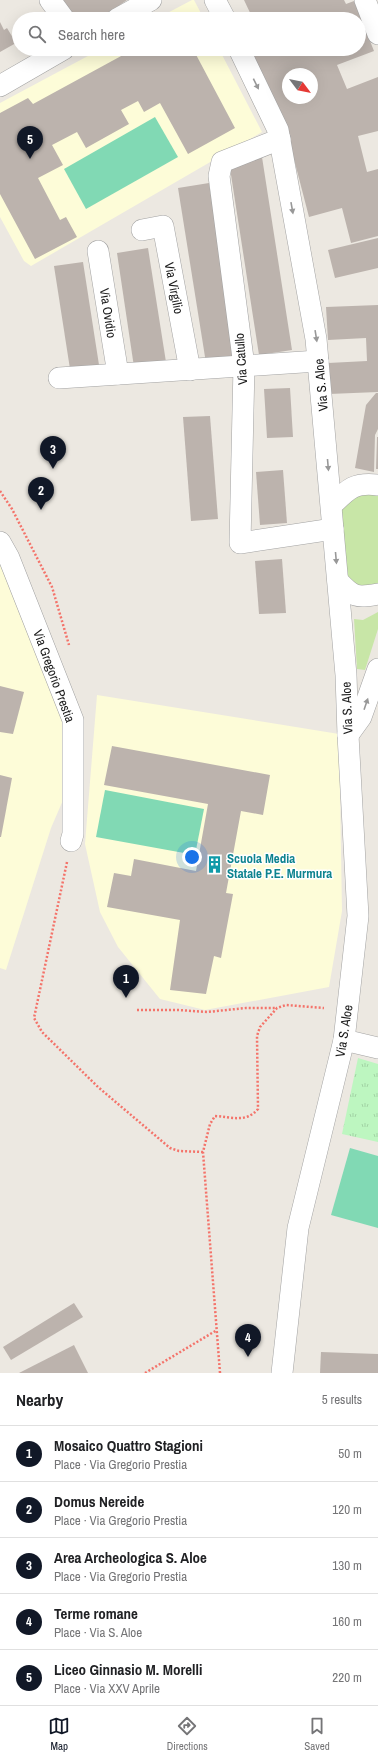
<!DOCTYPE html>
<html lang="en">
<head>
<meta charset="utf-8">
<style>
	:root { --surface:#fff; --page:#f2f2f2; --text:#202124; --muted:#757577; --line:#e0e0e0; --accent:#111827 }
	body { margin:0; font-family:"Archivo Narrow",sans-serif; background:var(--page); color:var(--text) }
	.compass { position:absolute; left:282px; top:68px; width:36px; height:36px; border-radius:50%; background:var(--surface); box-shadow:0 4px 16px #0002; rotate:122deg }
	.you { position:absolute; left:192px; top:857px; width:14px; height:14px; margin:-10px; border:3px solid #fff; border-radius:50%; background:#1a73e8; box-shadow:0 0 0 6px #1a73e833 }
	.badge { display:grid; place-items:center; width:26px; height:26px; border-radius:50%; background:var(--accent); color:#fff; font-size:13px; font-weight:700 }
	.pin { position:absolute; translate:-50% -33px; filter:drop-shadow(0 1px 2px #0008) }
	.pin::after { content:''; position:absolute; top:21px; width:14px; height:12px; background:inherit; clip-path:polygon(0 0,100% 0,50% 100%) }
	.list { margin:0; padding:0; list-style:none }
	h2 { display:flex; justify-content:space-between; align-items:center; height:52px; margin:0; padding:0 16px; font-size:17px }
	h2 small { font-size:13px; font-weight:400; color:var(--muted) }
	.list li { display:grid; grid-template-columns:26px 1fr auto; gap:12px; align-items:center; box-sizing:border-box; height:56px; padding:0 16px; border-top:1px solid var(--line) }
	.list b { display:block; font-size:15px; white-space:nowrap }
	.list p { margin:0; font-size:13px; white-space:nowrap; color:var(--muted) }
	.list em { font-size:13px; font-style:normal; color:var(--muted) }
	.icon { flex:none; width:22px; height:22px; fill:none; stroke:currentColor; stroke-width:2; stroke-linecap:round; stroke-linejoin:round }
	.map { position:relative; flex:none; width:378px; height:1373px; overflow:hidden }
	.search { position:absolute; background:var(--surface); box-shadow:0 4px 16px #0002; left:12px; right:12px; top:12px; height:44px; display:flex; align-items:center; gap:10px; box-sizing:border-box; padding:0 14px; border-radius:22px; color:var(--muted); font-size:15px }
	.sheet { height:332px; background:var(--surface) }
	nav { display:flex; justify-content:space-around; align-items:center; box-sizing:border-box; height:56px; border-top:1px solid var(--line); background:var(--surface); font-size:11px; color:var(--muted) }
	nav a { display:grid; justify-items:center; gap:2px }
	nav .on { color:var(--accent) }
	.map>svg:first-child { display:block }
	.education { fill:#fdfcd8 }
	.grass { fill:#c8e6a7 }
	.park { fill:url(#park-tufts) }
	.pitch { fill:#81d9b4 }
	.building { fill:#bcb3ad; fill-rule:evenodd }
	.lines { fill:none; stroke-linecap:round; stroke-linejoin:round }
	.street-casing { stroke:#a2a2a2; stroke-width:22 }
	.path { stroke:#f4736a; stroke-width:2.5; stroke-dasharray:2 2; stroke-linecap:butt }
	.street { stroke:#fff; stroke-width:21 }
	.oneway { fill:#989898 }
	.labels { text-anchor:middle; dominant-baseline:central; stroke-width:3; stroke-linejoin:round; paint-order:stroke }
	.street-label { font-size:13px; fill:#1b1b1b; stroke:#fff }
	.culture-label { font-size:13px; font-weight:bold; fill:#0d838f; stroke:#fff; text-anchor:start }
</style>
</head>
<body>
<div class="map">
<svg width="378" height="1373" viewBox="0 0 378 1373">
	<defs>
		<pattern id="park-tufts" width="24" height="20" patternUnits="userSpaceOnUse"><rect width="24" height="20" fill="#bdf6c0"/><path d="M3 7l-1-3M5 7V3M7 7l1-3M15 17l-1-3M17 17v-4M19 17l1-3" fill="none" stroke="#a2d2a4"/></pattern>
	</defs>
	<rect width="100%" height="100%" fill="#ece8e1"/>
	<!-- education -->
	<g class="education">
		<polygon points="192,0 194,0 204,19 156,19"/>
		<polygon points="101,49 219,49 262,132 31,266 24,261 0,217 0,103"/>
		<polygon points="0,553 73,720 73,777 51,828 6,970 0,968"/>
		<polygon points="97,695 339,734 342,911 329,987 205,1010 160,999 118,947 100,912 85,844"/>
	</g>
	<!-- grass -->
	<g class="grass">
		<polygon points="378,485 378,594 349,593 333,529 349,489"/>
		<polygon points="378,612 378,629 365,670 357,669 354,619 363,620"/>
	</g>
	<!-- park -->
	<polygon class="park" points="358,1058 378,1064 378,1142 342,1134"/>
	<!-- pitch -->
	<g class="pitch">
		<polygon points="155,117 178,157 86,209 64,169"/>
		<polygon points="105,790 204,809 195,855 96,837"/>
		<polygon points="350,1148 378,1156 378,1228 331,1215"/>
	</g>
	<!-- building -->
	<g class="building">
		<polygon points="57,0 127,0 100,19 71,19"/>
		<path d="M244 0H344L346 4 354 1 374 51 337 65 347 89 378 77V131L358 136 367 172 378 169V236L351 243 342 208 309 217 295 163 275 107 253 55 269 49H359V19H304L301 12 288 19H253ZM288 74H312V98H288Z"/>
		<polygon points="0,22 4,30 7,28 16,43 0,52"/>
		<polygon points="134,49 193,49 235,128 188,154 160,103 144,112 138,101 121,110 129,124 86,148 77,132 52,145 63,165 38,178 60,220 66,217 77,237 35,259 0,194 0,113 28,98 33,104"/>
		<polygon points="262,157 292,350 259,355 229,162"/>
		<polygon points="209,183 237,359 206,363 178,188"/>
		<polygon points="378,238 378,268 335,278 328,250"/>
		<polygon points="148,248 166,362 134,367 117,253"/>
		<polygon points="83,262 99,365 70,369 54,266"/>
		<polygon points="378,305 378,392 329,394 328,363 367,361 366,338 328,340 326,307"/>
		<polygon points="290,388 293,437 267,438 264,389"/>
		<polygon points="376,393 378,393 378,429 375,435 374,472 355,468 366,405"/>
		<polygon points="210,416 218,519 191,521 183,417"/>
		<polygon points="377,437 378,437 378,469 376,469"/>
		<polygon points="283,470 287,523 260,525 256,472"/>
		<polygon points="282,559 286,613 259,614 255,561"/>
		<polygon points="0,686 24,692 13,734 0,732"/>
		<polygon points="112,746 270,775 263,815 241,811 226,893 233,894 221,958 214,956 206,994 170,990 180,920 107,907 114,873 131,876 134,859 196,871 208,804 104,785"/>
		<polygon points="0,775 12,778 1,837 0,837"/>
		<polygon points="74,1303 83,1317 11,1360 3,1347"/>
		<polygon points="74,1345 88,1373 19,1373"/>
		<polygon points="321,1352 378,1354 378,1373 320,1373"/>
	</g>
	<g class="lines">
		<defs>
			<g id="street">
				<polyline points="50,0 64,19"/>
				<polyline points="215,0 225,19"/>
				<polyline points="365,0 378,34"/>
				<polyline points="117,19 151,0"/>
				<polyline points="239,49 278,130 316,339 346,675 348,735 358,916 344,1040 298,1228 282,1373"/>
				<polyline points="0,86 64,49"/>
				<polyline points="280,139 222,162 219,176 244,366 240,543 333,529"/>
				<polyline points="142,230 163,226 190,370"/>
				<polyline points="98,251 118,374"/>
				<polyline points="59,378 318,361"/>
				<path d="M332 505C348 489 354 482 378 485"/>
				<polyline points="0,542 9,558 73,720 73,834 71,841"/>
				<path d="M338 581C353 597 356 598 378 594"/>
				<polyline points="348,735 361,717 378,669"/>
				<polyline points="344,1040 378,1048"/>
			</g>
		</defs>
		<!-- street casing -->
		<use href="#street" class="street-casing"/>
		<!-- path -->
		<g class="path">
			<polyline points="0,491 12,509 52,587 69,645"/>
			<polyline points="67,862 34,1018 42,1032 98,1087 170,1148 179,1151 203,1152"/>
			<polyline points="137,1010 178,1010 207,1012 246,1008 277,1008"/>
			<polyline points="145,1373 217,1330"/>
			<path d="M220 1373 203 1152 210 1124 215 1116C232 1117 246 1123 258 1109L257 1036 260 1027 277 1008 286 1005 324 1008"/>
		</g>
		<!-- street -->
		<use href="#street" class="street"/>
	</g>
	<!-- one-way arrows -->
	<defs><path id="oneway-solid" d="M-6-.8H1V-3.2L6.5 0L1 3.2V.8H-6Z"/></defs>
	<g class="oneway">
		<use href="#oneway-solid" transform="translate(256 84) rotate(64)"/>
		<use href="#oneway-solid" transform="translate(292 208) rotate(80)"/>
		<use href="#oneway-solid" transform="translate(316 336) rotate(81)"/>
		<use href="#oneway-solid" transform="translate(328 465) rotate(85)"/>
		<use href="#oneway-solid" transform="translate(336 558) rotate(85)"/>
		<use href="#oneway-solid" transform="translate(366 704) rotate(-71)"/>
	</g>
	<!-- icons -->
	<defs>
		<symbol id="building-bare" viewBox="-9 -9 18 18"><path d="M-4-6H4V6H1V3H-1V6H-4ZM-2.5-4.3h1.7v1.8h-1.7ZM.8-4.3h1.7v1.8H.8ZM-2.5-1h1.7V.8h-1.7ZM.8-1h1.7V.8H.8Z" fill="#0f9aa8" stroke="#fff" stroke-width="2.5" paint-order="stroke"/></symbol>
	</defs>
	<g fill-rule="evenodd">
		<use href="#building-bare" x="202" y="852" width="25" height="25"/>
	</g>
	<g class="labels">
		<!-- street labels -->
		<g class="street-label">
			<text transform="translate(174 288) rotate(79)">Via Virgilio</text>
			<text transform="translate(108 313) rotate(81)">Via Ovidio</text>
			<text transform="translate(241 359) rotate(-94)">Via Catullo</text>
			<text transform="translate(321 385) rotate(-95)">Via S. Aloe</text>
			<text transform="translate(54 676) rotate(70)">Via Gregorio Prestia</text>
			<text transform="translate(347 708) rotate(-92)">Via S. Aloe</text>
			<text transform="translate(344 1031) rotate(-81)">Via S. Aloe</text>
		</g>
		<!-- culture labels -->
		<g class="culture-label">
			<text x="227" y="858">Scuola Media<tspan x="227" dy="15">Statale P.E. Murmura</tspan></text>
		</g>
	</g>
</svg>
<svg class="compass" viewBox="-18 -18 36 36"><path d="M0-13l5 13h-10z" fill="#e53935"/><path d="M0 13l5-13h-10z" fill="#757577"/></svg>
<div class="you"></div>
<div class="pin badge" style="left:126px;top:998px">1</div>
<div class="pin badge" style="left:41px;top:510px">2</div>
<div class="pin badge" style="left:53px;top:469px">3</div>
<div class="pin badge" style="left:248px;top:1357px">4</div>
<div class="pin badge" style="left:30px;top:159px">5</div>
<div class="search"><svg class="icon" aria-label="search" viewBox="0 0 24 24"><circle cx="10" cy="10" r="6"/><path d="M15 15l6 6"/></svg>Search here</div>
</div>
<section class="sheet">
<h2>Nearby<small>5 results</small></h2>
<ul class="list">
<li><span class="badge">1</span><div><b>Mosaico Quattro Stagioni</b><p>Place · Via Gregorio Prestia</p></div><em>50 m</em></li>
<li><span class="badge">2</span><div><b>Domus Nereide</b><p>Place · Via Gregorio Prestia</p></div><em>120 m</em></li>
<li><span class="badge">3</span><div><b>Area Archeologica S. Aloe</b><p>Place · Via Gregorio Prestia</p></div><em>130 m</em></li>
<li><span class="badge">4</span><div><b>Terme romane</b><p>Place · Via S. Aloe</p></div><em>160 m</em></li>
<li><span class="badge">5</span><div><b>Liceo Ginnasio M. Morelli</b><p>Place · Via XXV Aprile</p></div><em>220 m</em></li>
</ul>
</section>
<nav>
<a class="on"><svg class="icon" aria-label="map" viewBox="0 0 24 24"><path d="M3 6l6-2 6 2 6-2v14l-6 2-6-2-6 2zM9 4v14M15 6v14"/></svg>Map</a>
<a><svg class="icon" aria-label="directions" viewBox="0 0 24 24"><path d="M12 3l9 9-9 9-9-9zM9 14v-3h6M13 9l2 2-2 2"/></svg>Directions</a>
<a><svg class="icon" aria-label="saved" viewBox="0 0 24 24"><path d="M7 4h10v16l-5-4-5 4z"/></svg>Saved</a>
</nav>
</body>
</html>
